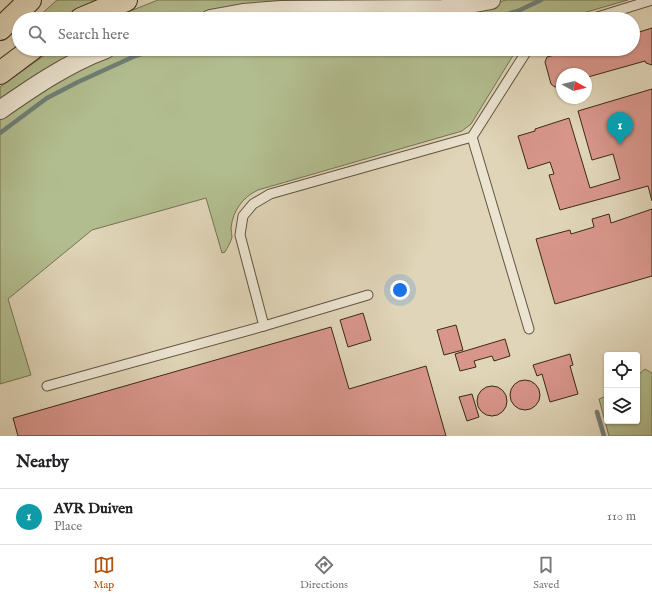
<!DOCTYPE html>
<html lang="en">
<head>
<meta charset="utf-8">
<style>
	:root { --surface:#fff; --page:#f6f6f6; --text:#202124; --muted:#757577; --line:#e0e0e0; --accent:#b45309 }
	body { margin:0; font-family:"IM FELL English",serif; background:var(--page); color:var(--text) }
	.controls { position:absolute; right:12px; bottom:12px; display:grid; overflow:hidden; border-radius:4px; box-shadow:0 1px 3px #0004 }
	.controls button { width:36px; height:36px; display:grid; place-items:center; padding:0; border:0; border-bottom:1px solid var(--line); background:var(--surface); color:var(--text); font:20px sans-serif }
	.compass { position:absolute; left:556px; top:68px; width:36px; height:36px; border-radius:50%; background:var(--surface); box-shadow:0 1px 3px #0004; rotate:98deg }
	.you { position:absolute; left:400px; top:290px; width:14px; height:14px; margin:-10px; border:3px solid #fff; border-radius:50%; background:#1a73e8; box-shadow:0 0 0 6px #1a73e833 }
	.badge { display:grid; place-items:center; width:26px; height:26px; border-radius:50%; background:var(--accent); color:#fff; font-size:13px; font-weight:700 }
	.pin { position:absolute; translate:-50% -33px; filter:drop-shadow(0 1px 2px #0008) }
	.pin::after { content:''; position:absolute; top:21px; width:14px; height:12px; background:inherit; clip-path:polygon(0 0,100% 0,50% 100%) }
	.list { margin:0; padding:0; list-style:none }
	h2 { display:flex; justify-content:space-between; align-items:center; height:52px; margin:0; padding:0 16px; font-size:17px }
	h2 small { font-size:13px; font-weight:400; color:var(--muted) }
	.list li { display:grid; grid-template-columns:26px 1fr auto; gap:12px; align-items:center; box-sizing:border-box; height:56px; padding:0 16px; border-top:1px solid var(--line) }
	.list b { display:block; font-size:15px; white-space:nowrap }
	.list p { margin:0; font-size:13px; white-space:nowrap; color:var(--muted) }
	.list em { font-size:13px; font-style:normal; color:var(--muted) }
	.icon { flex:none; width:22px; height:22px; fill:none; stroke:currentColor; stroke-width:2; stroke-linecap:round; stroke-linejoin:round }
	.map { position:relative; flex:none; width:652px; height:436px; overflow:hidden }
	.search { position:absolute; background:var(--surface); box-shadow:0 1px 3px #0004; left:12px; right:12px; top:12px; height:44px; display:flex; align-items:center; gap:10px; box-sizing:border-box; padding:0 14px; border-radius:22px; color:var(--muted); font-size:15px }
	.sheet { height:108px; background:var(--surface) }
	nav { display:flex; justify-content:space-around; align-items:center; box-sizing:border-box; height:56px; border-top:1px solid var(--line); background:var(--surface); font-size:11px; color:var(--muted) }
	nav a { display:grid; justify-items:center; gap:2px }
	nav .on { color:var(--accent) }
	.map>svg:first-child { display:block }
	.green { fill:#b2bd8f; stroke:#767354 }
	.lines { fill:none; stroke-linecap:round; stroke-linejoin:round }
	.stream { stroke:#707f76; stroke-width:4.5 }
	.building { fill:#d8968b; stroke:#3b2918 }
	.lane-casing { stroke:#645440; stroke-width:11 }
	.street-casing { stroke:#645440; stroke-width:20 }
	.highway-casing { stroke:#3b2918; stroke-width:24 }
	.lane { stroke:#ebe4d1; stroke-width:9 }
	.street { stroke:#ebe4d1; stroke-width:18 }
	.highway { stroke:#e0d5b8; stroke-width:22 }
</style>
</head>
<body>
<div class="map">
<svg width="652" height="436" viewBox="0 0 652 436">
	<rect width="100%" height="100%" fill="#e0d5b8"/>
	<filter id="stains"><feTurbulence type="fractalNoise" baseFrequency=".005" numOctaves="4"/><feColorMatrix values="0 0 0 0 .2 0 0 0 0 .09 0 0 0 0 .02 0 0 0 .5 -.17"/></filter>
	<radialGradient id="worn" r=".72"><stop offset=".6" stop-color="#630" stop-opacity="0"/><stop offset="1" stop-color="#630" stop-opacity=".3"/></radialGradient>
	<!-- green -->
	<g class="green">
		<polygon points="57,0 105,0 67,19 36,19"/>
		<polygon points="158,0 474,0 228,12 194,19 110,19"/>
		<polygon points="506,0 628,0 562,19 453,19 456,14"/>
		<polygon points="53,49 96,49 0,107 0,87"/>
		<path d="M118 49H517L471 124 462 131 258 190C243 197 233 210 231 228 231 231 232 234 232 237 231 242 227 248 225 252L222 253 206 198 92 230 8 299 31 375 0 384V115L101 55Z"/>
		<polygon points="645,369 652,373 652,436 609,436 599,399 607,396 607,421 637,421 637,376"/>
	</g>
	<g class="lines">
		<!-- stream -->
		<g class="stream">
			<polyline points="491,19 518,11 541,0"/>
			<polyline points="0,133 47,98 78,82 135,56 158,49"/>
			<polyline points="597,412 604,436"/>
		</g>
	</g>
	<!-- building -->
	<g class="building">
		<polygon points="652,28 652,65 646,63 645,61 588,77 589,80 586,84 586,74 562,74 562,85 555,87 551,84 545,62 547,57 577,49 633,49 633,34"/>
		<polygon points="652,89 652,201 648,186 560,210 549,175 554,174 550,162 528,169 518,136 535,131 535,129 569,118 590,188 620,179 613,154 592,160 578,111"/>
		<polygon points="652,209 652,276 555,304 536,239 570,230 571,234 594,227 592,219 609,214 611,223"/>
		<polygon points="363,313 371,340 348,347 340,320"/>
		<polygon points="456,325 463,350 444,355 437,330"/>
		<polygon points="331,327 349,389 426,366 446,436 18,436 13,418"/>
		<polygon points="505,339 510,356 494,361 492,356 474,361 476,367 460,371 455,354"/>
		<polygon points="570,354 573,365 570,366 578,394 550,402 542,374 537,376 533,365"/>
		<circle cx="525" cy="395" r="15"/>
		<circle cx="492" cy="401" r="15"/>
		<polygon points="472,394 479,417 467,421 459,397"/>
	</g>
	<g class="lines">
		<defs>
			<g id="lane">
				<polyline points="591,19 652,0"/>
				<polyline points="472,137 529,329"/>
				<polyline points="368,295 264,326 240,235 243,216 253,204 270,194 472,137 528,49"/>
				<polyline points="47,386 264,326"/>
			</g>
			<g id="street">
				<polyline points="210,19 243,13 281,10 443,9 491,0"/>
				<path d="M0 110C33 87 68 63 106 49"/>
			</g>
			<g id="highway">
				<polyline points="81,19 126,0"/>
				<polyline points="0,29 30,0"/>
				<polyline points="0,73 32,49"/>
			</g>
		</defs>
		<!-- lane casing -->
		<use href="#lane" class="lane-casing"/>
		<!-- street casing -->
		<use href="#street" class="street-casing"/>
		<!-- highway casing -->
		<use href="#highway" class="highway-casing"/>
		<!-- lane -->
		<use href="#lane" class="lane"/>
		<!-- street -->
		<use href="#street" class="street"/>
		<!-- highway -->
		<use href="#highway" class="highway"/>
	</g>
	<rect width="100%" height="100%" filter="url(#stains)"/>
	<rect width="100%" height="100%" fill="url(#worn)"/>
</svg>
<div class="controls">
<button><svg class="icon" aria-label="locate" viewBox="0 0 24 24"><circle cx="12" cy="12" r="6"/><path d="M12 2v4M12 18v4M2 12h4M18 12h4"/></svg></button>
<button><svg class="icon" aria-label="layers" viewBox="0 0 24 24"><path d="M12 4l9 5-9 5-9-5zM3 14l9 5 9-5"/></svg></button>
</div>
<svg class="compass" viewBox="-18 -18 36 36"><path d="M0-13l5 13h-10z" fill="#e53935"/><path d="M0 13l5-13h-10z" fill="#757577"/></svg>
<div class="you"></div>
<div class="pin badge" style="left:620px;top:145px;background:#0f9aa8">1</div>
<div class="search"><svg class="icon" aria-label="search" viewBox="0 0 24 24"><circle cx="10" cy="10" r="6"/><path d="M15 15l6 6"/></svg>Search here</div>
</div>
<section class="sheet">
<h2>Nearby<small></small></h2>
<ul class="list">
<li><span class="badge" style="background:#0f9aa8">1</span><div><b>AVR Duiven</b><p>Place</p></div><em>110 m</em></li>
</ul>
</section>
<nav>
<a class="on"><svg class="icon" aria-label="map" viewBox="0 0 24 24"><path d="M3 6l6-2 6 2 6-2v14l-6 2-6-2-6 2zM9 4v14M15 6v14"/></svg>Map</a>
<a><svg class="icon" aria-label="directions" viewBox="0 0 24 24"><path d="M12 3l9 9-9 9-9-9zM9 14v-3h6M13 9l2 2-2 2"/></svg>Directions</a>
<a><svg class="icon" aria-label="saved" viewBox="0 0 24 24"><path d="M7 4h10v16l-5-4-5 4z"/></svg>Saved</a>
</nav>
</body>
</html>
